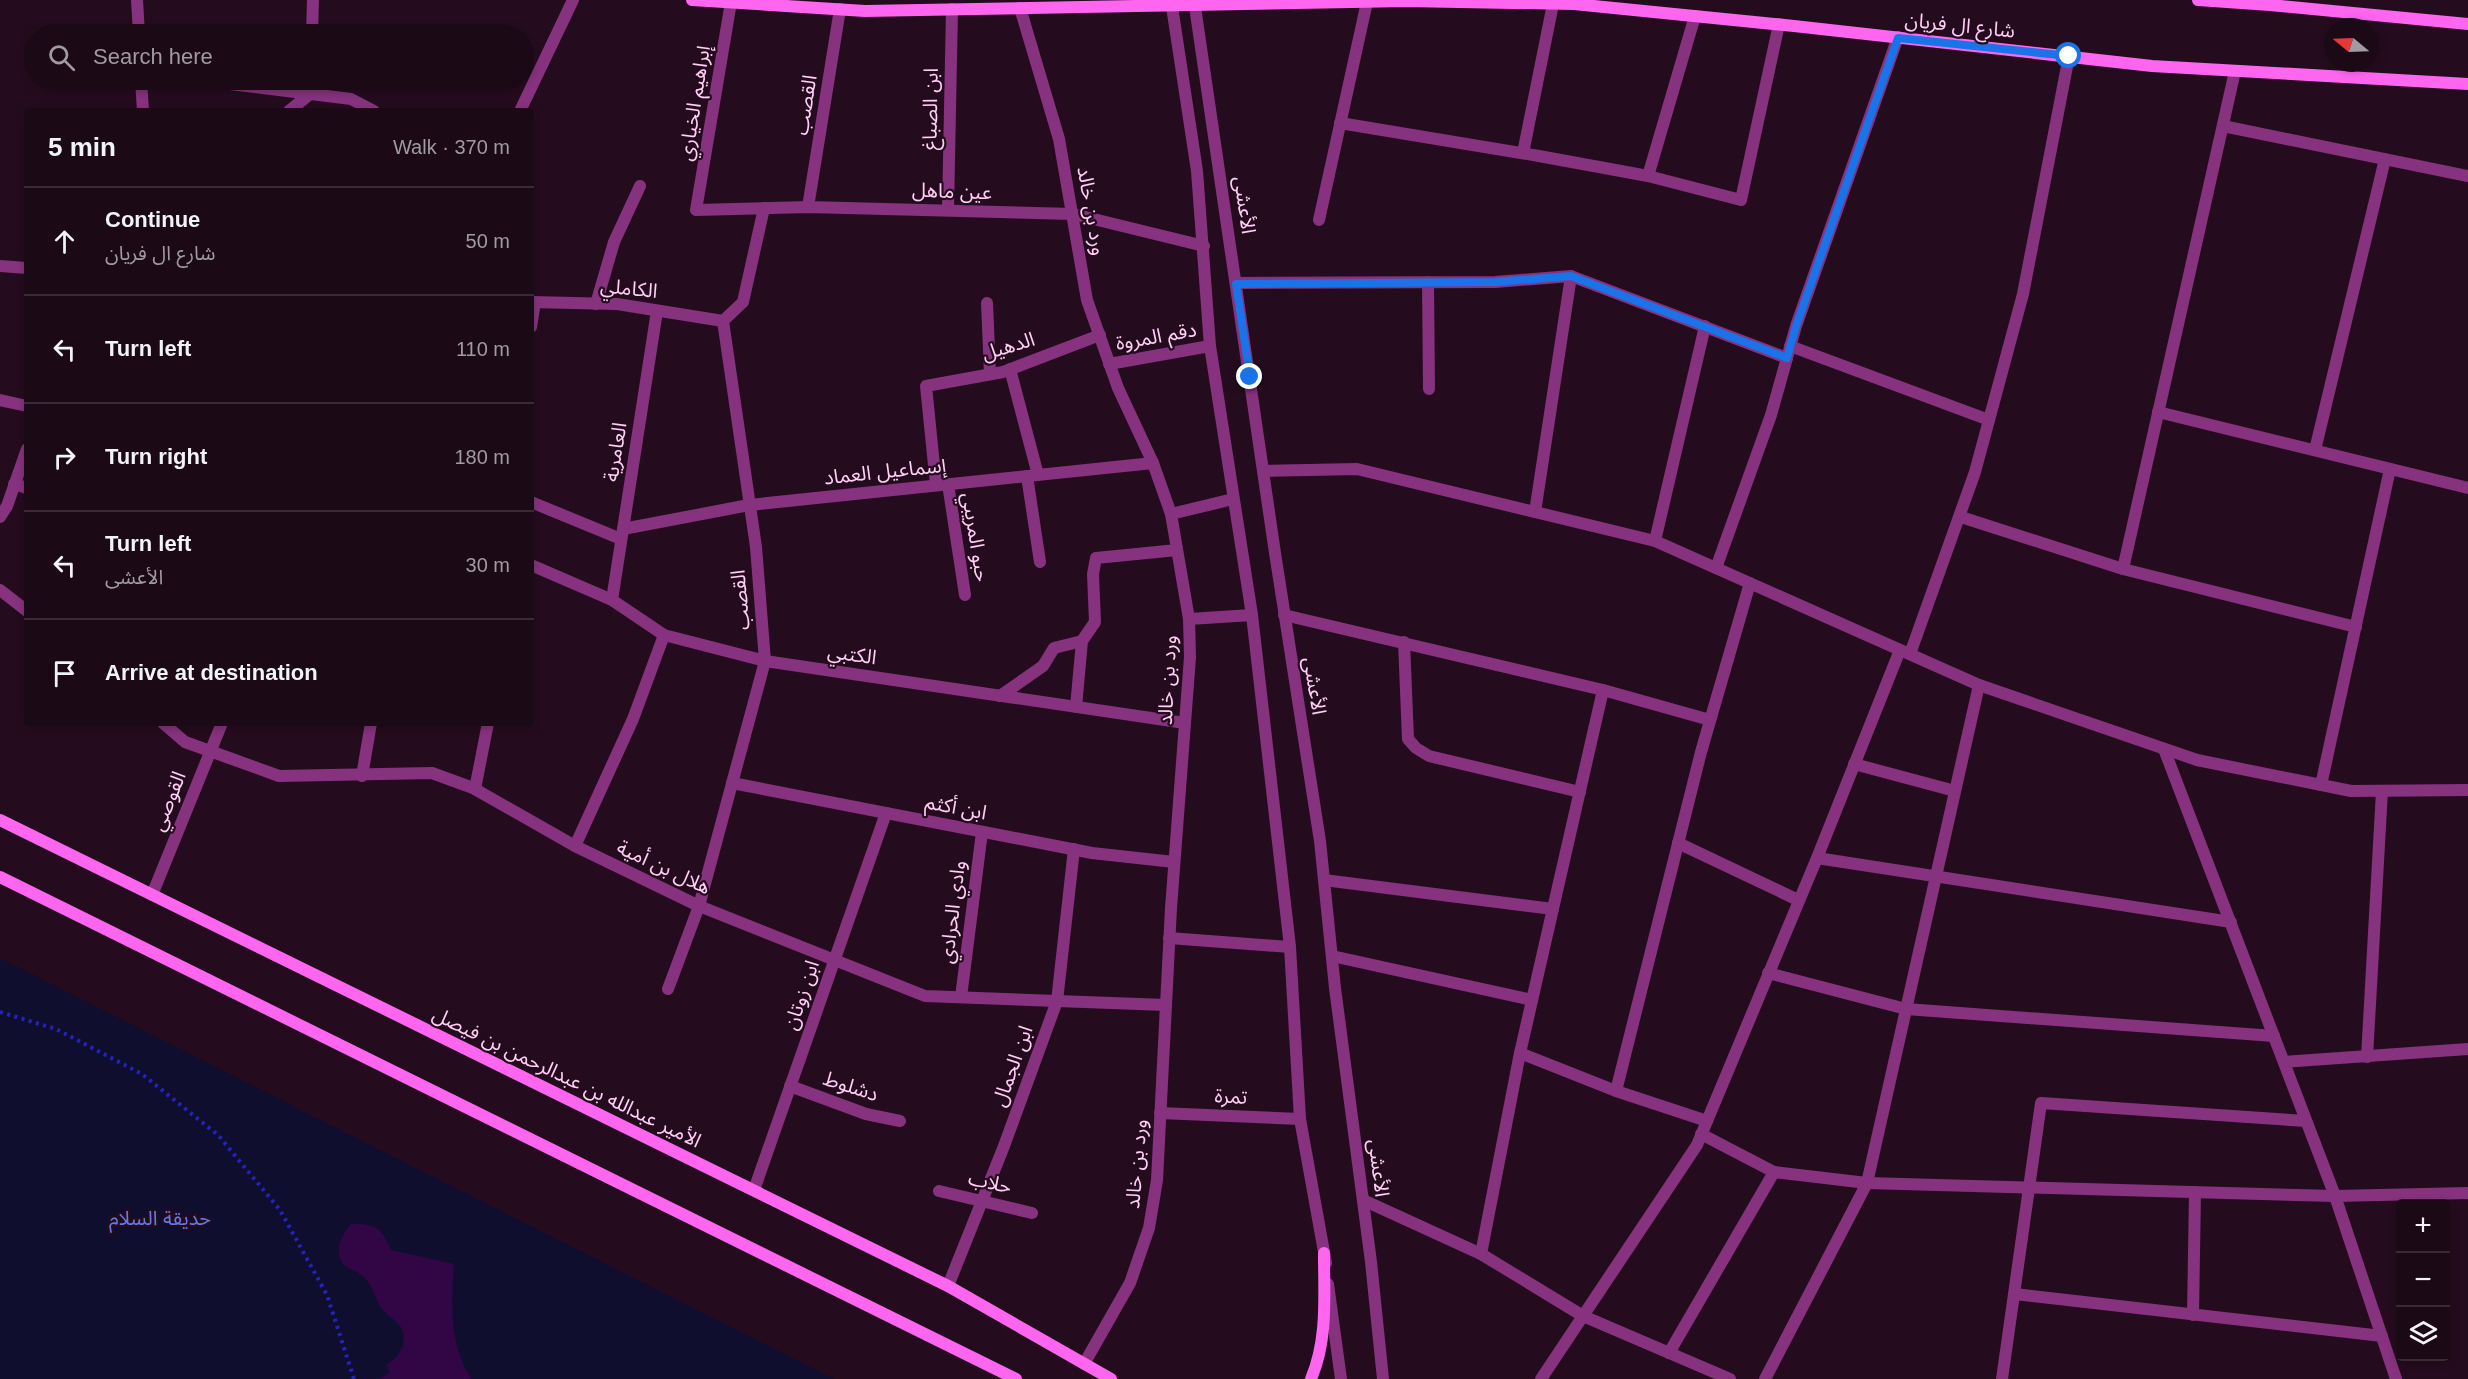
<!DOCTYPE html>
<html lang="en">
<head>
<meta charset="utf-8">
<style>
	:root { --surface:#1b0916; --page:#24121f; --text:#f1f3f6; --muted:#a09aa1; --line:#392a35 }
	body { margin:0; font-family:Helvetica,"Noto Sans Arabic",sans-serif; background:var(--page); color:var(--text) }
	.controls { position:absolute; right:18px; bottom:18px; display:grid; overflow:hidden; border-radius:6px; box-shadow:0 3px 9px #0003 }
	.controls button { width:54px; height:54px; display:grid; place-items:center; padding:0; border:0; border-bottom:2px solid var(--line); background:var(--surface); color:var(--text); font:30px sans-serif }
	.compass { position:absolute; left:2324px; top:18px; width:54px; height:54px; border-radius:50%; background:var(--surface); box-shadow:0 3px 9px #0003; rotate:289deg }
	.stop { position:absolute; width:18px; height:18px; margin:-14px; border:4px solid #1a73e8; border-radius:50%; background:#fff }
	.stop.end { background:#1a73e8; border-color:#fff; box-shadow:0 2px 6px #0008 }
	.list { margin:0; padding:0; list-style:none }
	h2 { display:flex; justify-content:space-between; align-items:center; height:78px; margin:0; padding:0 24px; font-size:26px }
	h2 small { font-size:20px; font-weight:400; color:var(--muted) }
	.list li { display:grid; grid-template-columns:39px 1fr auto; gap:18px; align-items:center; box-sizing:border-box; height:108px; padding:0 24px; border-top:2px solid var(--line) }
	.list b { display:block; font-size:22px; white-space:nowrap }
	.list p { margin:0; font-size:20px; white-space:nowrap; color:var(--muted) }
	.list em { font-size:20px; font-style:normal; color:var(--muted) }
	.icon { flex:none; width:33px; height:33px; fill:none; stroke:currentColor; stroke-width:2; stroke-linecap:round; stroke-linejoin:round }
	.map { position:relative; flex:none; width:2468px; height:1379px; overflow:hidden }
	.search { position:absolute; background:var(--surface); box-shadow:0 3px 9px #0003; left:24px; top:24px; width:510px; height:66px; display:flex; align-items:center; gap:15px; box-sizing:border-box; padding:0 21px; border-radius:33px; color:var(--muted); font-size:22px }
	.panel { position:absolute; background:var(--surface); box-shadow:0 3px 9px #0003; left:24px; top:108px; width:510px; height:618px; border-radius:6px }
	.map>svg:first-child { display:block }
	.green { fill:#100e2e }
	.water { fill:#320544 }
	.lines { fill:none; stroke-linecap:round; stroke-linejoin:round }
	.path { stroke:#2523bf; stroke-width:4; stroke-dasharray:3 4.5; stroke-linecap:butt }
	.minor { stroke:#87327e; stroke-width:12 }
	.tertiary { stroke:#87327e; stroke-width:12 }
	.secondary { stroke:#ff66f0; stroke-width:12 }
	.route { stroke:#1a73e8; stroke-width:8 }
	.labels { text-anchor:middle; dominant-baseline:central; stroke-width:4.5; stroke-linejoin:round; paint-order:stroke }
	.street-label { font-size:20px; fill:#ffcff6; stroke:#240c1e }
	.park-label { font-size:20px; fill:#627aec; stroke:#240c1e }
</style>
</head>
<body>
<div class="map">
<svg width="2468" height="1379" viewBox="0 0 2468 1379">
	<rect width="100%" height="100%" fill="#240c1e"/>
	<!-- green -->
	<polygon class="green" points="0,958 834,1379 0,1379"/>
	<!-- water -->
	<path class="water" d="M351 1224C376 1223 382 1228 391 1250L454 1264C451 1300 449 1349 472 1379H380L390 1372 386 1365C399 1357 410 1342 400 1326 395 1319 384 1314 380 1306 374 1296 373 1286 364 1277 357 1269 343 1270 340 1258 336 1243 343 1235 351 1224Z"/>
	<g class="lines">
		<!-- path -->
		<polyline class="path" points="0,1012 56,1029 142,1074 218,1135 280,1210 327,1295 354,1379"/>
		<!-- minor -->
		<g class="minor">
			<polyline points="137,0 139,34"/>
			<polyline points="731,2 696,210 808,207 1073,214 1204,246"/>
			<polyline points="1020,8 1059,139 1087,300 1118,388 1153,463 1171,514 1189,619 1190,657 1171,908 1157,1180 1149,1228 1130,1283 1084,1364"/>
			<polyline points="312,34 313,0"/>
			<polyline points="141,80 143,111"/>
			<polyline points="197,80 351,99 374,111"/>
			<polyline points="289,111 310,94 311,80"/>
			<polyline points="520,111 573,0"/>
			<polyline points="1340,123 1539,156 1648,176 1741,200 1779,24"/>
			<polyline points="2223,126 2468,176"/>
			<polyline points="1523,153 1553,4"/>
			<polyline points="1648,176 1695,16"/>
			<polyline points="808,207 840,9"/>
			<polyline points="948,210 952,9"/>
			<polyline points="1319,220 1367,2"/>
			<polyline points="0,266 27,268"/>
			<polyline points="1428,282 1429,389"/>
			<polyline points="1236,283 1495,282 1571,276 1787,358"/>
			<polyline points="531,302 617,304 723,321"/>
			<polyline points="987,303 990,374"/>
			<polyline points="596,304 614,242 640,186"/>
			<polyline points="531,327 535,302"/>
			<polyline points="1790,346 1989,420"/>
			<polyline points="1109,364 1210,346"/>
			<polyline points="1010,369 1038,475"/>
			<polyline points="0,400 27,406"/>
			<polyline points="2158,412 2468,488"/>
			<polyline points="2315,450 2385,159"/>
			<polyline points="1263,471 1357,469 1655,541 1979,685 2197,760 2351,791 2468,790"/>
			<polyline points="1027,476 1040,562"/>
			<polyline points="14,484 27,488"/>
			<polyline points="948,484 965,595"/>
			<polyline points="936,485 926,386 1003,372 1100,335"/>
			<polyline points="531,502 621,539"/>
			<polyline points="1535,512 1571,276"/>
			<polyline points="1171,514 1233,499"/>
			<polyline points="0,517 7,506 27,449"/>
			<polyline points="1961,517 2123,569 2356,627"/>
			<polyline points="623,529 749,505 1153,463"/>
			<polyline points="1655,541 1705,326"/>
			<polyline points="531,565 612,600 664,635 765,661 1185,723"/>
			<polyline points="1716,568 1771,415 1796,326 1898,37"/>
			<polyline points="2123,569 2235,71"/>
			<polyline points="0,590 27,611"/>
			<polyline points="612,600 657,311"/>
			<polyline points="1284,615 1603,690 1710,720"/>
			<polyline points="1189,619 1252,615"/>
			<polyline points="1404,642 1408,739 1416,748 1429,756 1580,792"/>
			<polyline points="1910,654 1975,472 2023,294 2069,56"/>
			<polyline points="1000,696 1043,666 1054,648 1082,641"/>
			<polyline points="1076,707 1082,641 1095,622 1093,574 1096,558 1177,550"/>
			<polyline points="163,723 185,742 279,776 432,773 473,788 575,846 699,906 925,996 1166,1005"/>
			<polyline points="2164,749 2335,1196 2396,1379"/>
			<polyline points="1854,764 1955,791"/>
			<polyline points="362,776 371,723"/>
			<polyline points="732,783 1092,853 1174,862"/>
			<polyline points="2321,785 2390,469"/>
			<polyline points="475,789 488,723"/>
			<polyline points="1678,843 1798,900"/>
			<polyline points="575,846 633,719 664,635"/>
			<polyline points="1817,858 2231,922"/>
			<polyline points="1324,880 1553,909"/>
			<polyline points="152,895 222,723"/>
			<polyline points="1169,938 1290,947"/>
			<polyline points="1332,956 1532,1000"/>
			<polyline points="1768,973 1906,1009 2274,1036"/>
			<polyline points="668,989 699,906 765,661 756,547 723,321 743,302 764,208"/>
			<polyline points="961,997 982,832"/>
			<polyline points="1520,1053 1616,1091 1707,1121"/>
			<polyline points="2367,1057 2382,791"/>
			<polyline points="2284,1062 2468,1049"/>
			<polyline points="790,1086 866,1114 900,1121"/>
			<polyline points="1616,1091 1701,752 1750,583"/>
			<polyline points="1160,1113 1300,1119"/>
			<polyline points="1701,1134 1774,1172 1867,1183 2335,1196 2468,1193"/>
			<polyline points="754,1190 886,813"/>
			<polyline points="939,1191 1032,1213"/>
			<polyline points="1363,1200 1481,1254 1583,1316 1730,1379"/>
			<polyline points="1481,1254 1520,1053 1603,690"/>
			<polyline points="948,1286 1004,1146 1057,1001 1074,849"/>
			<polyline points="2015,1294 2382,1336"/>
			<polyline points="2193,1315 2195,1192"/>
			<polyline points="1669,1353 1774,1172"/>
			<polyline points="1541,1379 1697,1145 1817,858 1900,650"/>
			<polyline points="1765,1379 1867,1183 1979,685"/>
			<polyline points="2002,1379 2041,1103 2306,1121"/>
		</g>
		<!-- tertiary -->
		<g class="tertiary">
			<polyline points="1171,0 1197,171 1210,346 1252,615 1290,947 1300,1119 1326,1263"/>
			<polyline points="1194,0 1275,553 1320,841 1335,988 1371,1262 1383,1379"/>
			<polyline points="1328,1284 1341,1379"/>
		</g>
		<!-- secondary -->
		<g class="secondary">
			<polyline points="692,0 865,11 1406,1 1574,4 1794,26 2152,66 2468,84"/>
			<polyline points="2198,0 2270,5 2468,24"/>
			<polyline points="0,820 948,1286 1111,1379"/>
			<polyline points="0,877 1016,1379"/>
			<path d="M1311 1379C1328 1339 1324 1296 1324 1253"/>
		</g>
	</g>
	<g class="lines">
		<!-- route -->
		<polyline class="route" points="1250,377 1236,284 1495,282 1571,276 1787,358 1796,326 1898,38 2069,56"/>
	</g>
	<g class="labels">
		<!-- street labels -->
		<g class="street-label">
			<text transform="translate(1960 25) rotate(6)">شارع ال فريان</text>
			<text transform="translate(694 103) rotate(-81)">إبراهيم الخياري</text>
			<text transform="translate(805 105) rotate(-81)">القصب</text>
			<text transform="translate(930 109) rotate(-89)">ابن الصباغ</text>
			<text transform="translate(952 191) rotate(2)">عين ماهل</text>
			<text transform="translate(1245 205) rotate(82)">الأعشى</text>
			<text transform="translate(1092 211) rotate(80)">ورد بن خالد</text>
			<text transform="translate(629 288) rotate(6)">الكاملي</text>
			<text transform="translate(1156 336) rotate(-10)">دقم المروة</text>
			<text transform="translate(1008 346) rotate(-17)">الدهيل</text>
			<text transform="translate(615 452) rotate(-81)">العامرية</text>
			<text transform="translate(885 471) rotate(-6)">إسماعيل العماد</text>
			<text transform="translate(976 537) rotate(81)">حبو المريبي</text>
			<text transform="translate(740 600) rotate(-95)">القصب</text>
			<text transform="translate(852 654) rotate(8)">الكتبي</text>
			<text transform="translate(1167 680) rotate(-87)">ورد بن خالد</text>
			<text transform="translate(1315 686) rotate(81)">الأعشى</text>
			<text transform="translate(168 801) rotate(-68)">القوصي</text>
			<text transform="translate(956 807) rotate(11)">ابن أكثم</text>
			<text transform="translate(664 867) rotate(25)">هلال بن أمية</text>
			<text transform="translate(952 912) rotate(-83)">وادي الحرادي</text>
			<text transform="translate(801 995) rotate(-71)">ابن زوتان</text>
			<text transform="translate(1012 1066) rotate(-70)">ابن الجمال</text>
			<text transform="translate(567 1077) rotate(26)">الأمير عبدالله بن عبدالرحمن بن فيصل</text>
			<text transform="translate(851 1086) rotate(18)">دشلوط</text>
			<text transform="translate(1231 1096) rotate(3)">تمرة</text>
			<text transform="translate(1136 1164) rotate(-85)">ورد بن خالد</text>
			<text transform="translate(1379 1168) rotate(83)">الأعشى</text>
			<text transform="translate(990 1182) rotate(13)">حلاب</text>
		</g>
		<!-- park labels -->
		<g class="park-label">
			<text x="160" y="1218">حديقة السلام</text>
		</g>
	</g>
</svg>
<div class="controls">
<button>+</button>
<button>−</button>
<button><svg class="icon" aria-label="layers" viewBox="0 0 24 24"><path d="M12 4l9 5-9 5-9-5zM3 14l9 5 9-5"/></svg></button>
</div>
<svg class="compass" viewBox="-18 -18 36 36"><path d="M0-13l5 13h-10z" fill="#e53935"/><path d="M0 13l5-13h-10z" fill="#a09aa1"/></svg>
<div class="stop" style="left:2069px;top:56px"></div>
<div class="stop end" style="left:1250px;top:377px"></div>
<div class="search"><svg class="icon" aria-label="search" viewBox="0 0 24 24"><circle cx="10" cy="10" r="6"/><path d="M15 15l6 6"/></svg>Search here</div>
<section class="panel">
<h2>5 min<small>Walk · 370 m</small></h2>
<ul class="list">
<li><svg class="icon" aria-label="ahead" viewBox="0 0 24 24"><path d="M12 20V5M6 11l6-6 6 6"/></svg><div><b>Continue</b><p>شارع ال فريان</p></div><em>50 m</em></li>
<li><svg class="icon" aria-label="left" viewBox="0 0 24 24"><path d="M17 20v-9H6M10 6l-5 5 5 5"/></svg><div><b>Turn left</b></div><em>110 m</em></li>
<li><svg class="icon" aria-label="right" viewBox="0 0 24 24"><path d="M7 20v-9h11M14 6l5 5-5 5"/></svg><div><b>Turn right</b></div><em>180 m</em></li>
<li><svg class="icon" aria-label="left" viewBox="0 0 24 24"><path d="M17 20v-9H6M10 6l-5 5 5 5"/></svg><div><b>Turn left</b><p>الأعشى</p></div><em>30 m</em></li>
<li><svg class="icon" aria-label="arrive" viewBox="0 0 24 24"><path d="M6 21V4h12l-3 4 3 4H6"/></svg><div><b>Arrive at destination</b></div></li>
</ul>
</section>
</div>
</body>
</html>
